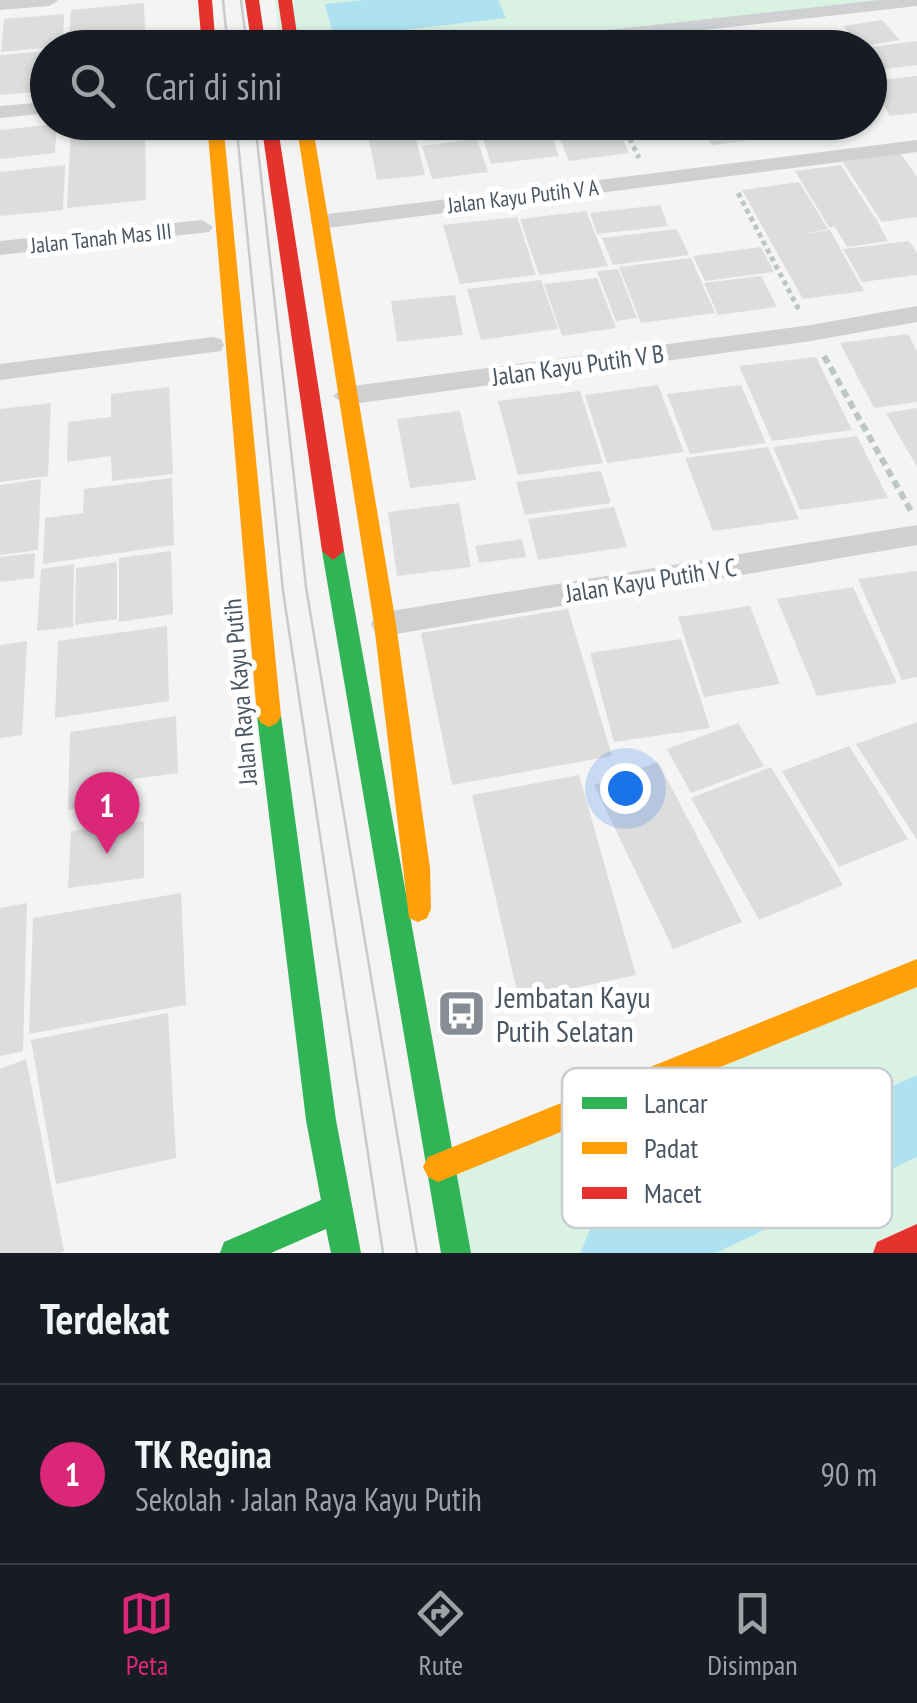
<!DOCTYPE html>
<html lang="id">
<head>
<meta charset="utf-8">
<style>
	:root { --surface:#171b24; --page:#20242c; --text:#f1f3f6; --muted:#9ea1a6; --line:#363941; --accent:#db2777 }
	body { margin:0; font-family:"PT Sans Narrow",sans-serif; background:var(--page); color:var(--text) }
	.you { position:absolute; left:625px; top:788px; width:35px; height:35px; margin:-25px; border:8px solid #fff; border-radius:50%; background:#1a73e8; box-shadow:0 0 0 15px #1a73e833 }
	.badge { display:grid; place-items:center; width:65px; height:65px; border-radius:50%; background:var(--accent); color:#fff; font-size:32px; font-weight:700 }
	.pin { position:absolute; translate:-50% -82px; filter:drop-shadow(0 2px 5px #0008) }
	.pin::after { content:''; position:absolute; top:52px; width:35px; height:30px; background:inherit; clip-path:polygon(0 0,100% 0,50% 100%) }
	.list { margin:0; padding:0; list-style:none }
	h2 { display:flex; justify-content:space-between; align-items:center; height:130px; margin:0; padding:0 40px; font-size:42px }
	h2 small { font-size:32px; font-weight:400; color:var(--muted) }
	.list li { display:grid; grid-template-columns:65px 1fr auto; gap:30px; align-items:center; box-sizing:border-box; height:180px; padding:0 40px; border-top:2px solid var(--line) }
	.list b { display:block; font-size:38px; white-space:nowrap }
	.list p { margin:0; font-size:32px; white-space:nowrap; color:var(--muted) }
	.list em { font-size:32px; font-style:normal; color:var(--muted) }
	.icon { flex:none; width:55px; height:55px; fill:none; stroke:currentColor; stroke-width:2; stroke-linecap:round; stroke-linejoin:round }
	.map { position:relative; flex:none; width:917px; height:1253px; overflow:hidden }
	.search { position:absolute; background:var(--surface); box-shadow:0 2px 8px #0004; left:30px; right:30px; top:30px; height:110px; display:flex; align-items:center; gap:25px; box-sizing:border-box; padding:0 35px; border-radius:55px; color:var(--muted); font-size:38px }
	.sheet { height:310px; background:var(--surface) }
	nav { display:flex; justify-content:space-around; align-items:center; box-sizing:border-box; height:140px; border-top:2px solid var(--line); background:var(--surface); font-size:28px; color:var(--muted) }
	nav a { display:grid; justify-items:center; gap:5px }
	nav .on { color:var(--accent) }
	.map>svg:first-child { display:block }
	.green { fill:#d9f2e3 }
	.water { fill:#aee2f0 }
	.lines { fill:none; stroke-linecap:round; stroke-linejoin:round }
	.river { fill:#aee2f0; fill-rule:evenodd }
	.building { fill:#ddddde }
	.path-far1 { stroke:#bcc7c4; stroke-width:5; stroke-dasharray:5 4; stroke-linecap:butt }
	.path { stroke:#bcc7c4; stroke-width:6; stroke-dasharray:8 5; stroke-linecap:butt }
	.street { fill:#ced0d2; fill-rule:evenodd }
	.fast { fill:#30b455; fill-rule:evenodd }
	.slow { fill:#ff9f0a; fill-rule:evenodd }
	.jam { fill:#e5322d; fill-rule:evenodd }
	.tram { stroke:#c9cacc; stroke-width:2.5 }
	.labels { text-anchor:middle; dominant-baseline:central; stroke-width:10; stroke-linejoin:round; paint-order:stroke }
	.far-street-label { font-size:22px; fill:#4a5661; stroke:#fff }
	.street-label { font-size:25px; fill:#4a5661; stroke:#fff }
	.near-poi-label { font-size:30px; fill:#4a5661; stroke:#fff; text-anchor:start }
	.key { fill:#fff; stroke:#c9ccd0; stroke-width:2.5 }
	.key-label { font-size:28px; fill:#4a5661 }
</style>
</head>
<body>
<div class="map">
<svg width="917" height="1253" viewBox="0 0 917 1253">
	<rect width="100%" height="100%" fill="#f4f4f4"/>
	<!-- green -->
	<g class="green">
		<polygon points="275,0 913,0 526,48 280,47"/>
		<polygon points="917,973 917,1239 888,1253 459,1253 438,1167"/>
	</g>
	<!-- water -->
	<polygon class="water" points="365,0 498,0 506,18 334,38 325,4"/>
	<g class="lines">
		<!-- river -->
		<polygon class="river" points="917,1075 917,1157 716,1253 580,1253 593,1223"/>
	</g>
	<!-- building -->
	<g class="building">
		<polygon points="144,3 145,31 69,37 71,10"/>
		<polygon points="64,14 63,46 1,52 4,19"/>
		<polygon points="882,20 900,40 860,47 843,26"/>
		<polygon points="780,32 791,48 752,48 744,36"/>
		<polygon points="140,33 140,48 70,48 70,40"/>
		<polygon points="735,36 741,48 707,48 703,39"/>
		<polygon points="825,36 832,48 793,48 789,40"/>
		<polygon points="917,41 917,65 870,71 870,47"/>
		<polygon points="48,51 48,91 0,95 0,55"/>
		<polygon points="917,76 917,113 890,116 870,81"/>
		<polygon points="101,122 145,122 146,200 67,208 71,126"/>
		<polygon points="478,122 547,122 559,156 491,164"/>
		<polygon points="553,122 615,122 629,153 569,161"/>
		<polygon points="699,122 752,122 761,139 712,145"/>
		<polygon points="757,122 821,122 823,126 765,134"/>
		<polygon points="57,124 55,153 0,159 0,130"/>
		<polygon points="415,135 425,175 377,180 369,140"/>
		<polygon points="477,139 488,172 432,179 422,146"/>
		<polygon points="900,153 917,177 917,217 882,222 842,161"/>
		<polygon points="65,165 63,210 0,216 0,172"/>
		<polygon points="841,165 877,221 888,241 847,247 835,227 829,227 795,171"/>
		<polygon points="799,182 828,229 802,234 830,230 864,291 803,299 742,190"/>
		<polygon points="660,205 668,226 597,234 590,213"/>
		<polygon points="586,211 608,266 539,275 520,219"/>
		<polygon points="517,217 536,275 460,284 443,225"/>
		<polygon points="677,229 689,255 613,265 602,238"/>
		<polygon points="909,241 917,253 917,275 862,282 843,249"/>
		<polygon points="761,247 774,272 705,281 693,256"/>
		<polygon points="691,258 715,313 641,323 619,267"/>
		<polygon points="618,269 637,318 616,321 597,271"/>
		<polygon points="761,276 777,307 718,315 704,283"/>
		<polygon points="597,278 616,328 562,336 544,284"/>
		<polygon points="541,280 558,329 481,340 467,289"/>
		<polygon points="455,295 463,335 397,342 391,301"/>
		<polygon points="908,334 917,351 917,402 874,408 840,343"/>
		<polygon points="816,357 852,430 772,441 739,366"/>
		<polygon points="658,385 684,452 607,463 585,395"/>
		<polygon points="741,385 766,443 690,454 667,394"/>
		<polygon points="169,387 173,474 112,481 111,456 67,462 68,422 111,417 111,394"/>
		<polygon points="580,391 603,463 518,475 498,401"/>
		<polygon points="51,403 48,476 0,482 0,409"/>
		<polygon points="917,408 917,467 886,413"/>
		<polygon points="460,411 476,480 410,488 397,419"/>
		<polygon points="857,436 888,498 800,510 773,447"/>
		<polygon points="768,447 799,519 713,531 685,458"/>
		<polygon points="601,471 611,503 525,515 516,482"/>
		<polygon points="172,478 174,545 43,564 45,518 83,513 84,489"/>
		<polygon points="41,479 38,550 0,555 0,485"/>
		<polygon points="459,503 471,567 397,576 388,512"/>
		<polygon points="614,507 627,547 538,560 528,519"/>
		<polygon points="522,539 526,557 479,563 475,546"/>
		<polygon points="171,551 173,614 119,622 119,558"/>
		<polygon points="35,553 34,578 0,582 0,557"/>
		<polygon points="117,562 117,619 75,625 76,568"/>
		<polygon points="74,564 73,627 37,631 41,569"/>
		<polygon points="917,571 917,677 902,680 858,579"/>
		<polygon points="853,587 897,683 817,696 777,599"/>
		<polygon points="750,606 780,684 704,697 678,617"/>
		<polygon points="568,609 612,756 452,785 421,633"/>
		<polygon points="167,626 169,701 55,718 58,641"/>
		<polygon points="681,639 710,728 614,742 590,653"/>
		<polygon points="27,641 22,735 0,738 0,645"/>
		<polygon points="176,716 178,773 133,779 133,800 68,810 70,732"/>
		<polygon points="917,722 917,840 856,744"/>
		<polygon points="738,723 764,766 691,793 667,749"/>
		<polygon points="849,746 908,839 839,867 782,771"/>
		<polygon points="658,762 742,922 673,949 594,785"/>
		<polygon points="771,767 843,885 759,920 691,798"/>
		<polygon points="579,775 636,975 519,1000 472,795"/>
		<polygon points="144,821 144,878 68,888 71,831"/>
		<polygon points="181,893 186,1005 29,1034 33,918"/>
		<polygon points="27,903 23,1051 0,1056 0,908"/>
		<polygon points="168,1013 176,1158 56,1184 31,1040"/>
		<polygon points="26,1059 64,1251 59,1253 0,1253 0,1069"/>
	</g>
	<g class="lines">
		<!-- path-far1 -->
		<g class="path-far1">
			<polyline points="622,122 639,158"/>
			<polyline points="738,193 799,310"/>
		</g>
		<!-- path -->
		<polyline class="path" points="824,356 911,511"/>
		<!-- street -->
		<g class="street">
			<polygon points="0,0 57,0 58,1 49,6 0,10"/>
			<polygon points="879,0 917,0 917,6 545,48 482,48 491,43"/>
			<polygon points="45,102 48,113 0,118 0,106"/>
			<polygon points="917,140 917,152 320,229 310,222 320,215"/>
			<polygon points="202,220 213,227 209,232 0,255 0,241"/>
			<polygon points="917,306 917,322 811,341 345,405 333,396 345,387 811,325"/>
			<polygon points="213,337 221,339 224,345 221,351 0,380 0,364"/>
			<polygon points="917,525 917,545 385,636 375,632 371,624 375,616 385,612"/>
		</g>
		<!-- fast -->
		<g class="fast">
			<polygon points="333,542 344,551 471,1253 441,1253 322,551"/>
			<polygon points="269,705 277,709 281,716 336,1120 361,1253 331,1253 326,1229 271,1253 220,1253 224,1242 321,1200 306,1120 257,716 261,709"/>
		</g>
		<!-- slow -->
		<g class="slow">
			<polygon points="207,122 223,122 281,716 277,723 269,727 261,723 257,716"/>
			<polygon points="296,122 312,122 396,624 430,868 431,909 427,918 418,922 409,918 374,624"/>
			<polygon points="917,959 917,987 438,1182 428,1177 423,1167 428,1157"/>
		</g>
		<!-- jam -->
		<g class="jam">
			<polygon points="198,0 212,0 216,48 202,48"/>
			<polygon points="245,0 259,0 266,48 252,48"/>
			<polygon points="278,0 292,0 299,48 285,48"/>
			<polygon points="261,122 277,122 344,551 333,560 322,551"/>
			<polygon points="917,1224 917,1253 873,1253 877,1242"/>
		</g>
		<!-- tram -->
		<g class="tram">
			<polyline points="223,0 228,48"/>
			<polyline points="241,0 247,48"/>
			<polyline points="236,122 283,591 383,1253"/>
			<polyline points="255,122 306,587 417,1253"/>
		</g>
	</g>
	<!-- icons -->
	<defs>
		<symbol id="bus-square" viewBox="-11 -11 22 22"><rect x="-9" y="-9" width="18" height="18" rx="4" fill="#868d94" stroke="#fff"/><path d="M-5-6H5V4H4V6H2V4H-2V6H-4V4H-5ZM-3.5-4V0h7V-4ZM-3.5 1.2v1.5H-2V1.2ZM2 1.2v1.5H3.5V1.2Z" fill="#fff"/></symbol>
	</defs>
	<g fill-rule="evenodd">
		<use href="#bus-square" x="434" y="986" width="55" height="55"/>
	</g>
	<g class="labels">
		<!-- far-street labels -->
		<g class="far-street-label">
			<text transform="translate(523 196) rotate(-7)">Jalan Kayu Putih V A</text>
			<text transform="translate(101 238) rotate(-6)">Jalan Tanah Mas III</text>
		</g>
		<!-- street labels -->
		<g class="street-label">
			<text transform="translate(578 365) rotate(-8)">Jalan Kayu Putih V B</text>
			<text transform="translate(651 580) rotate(-9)">Jalan Kayu Putih V C</text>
			<text transform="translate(240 692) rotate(-95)">Jalan Raya Kayu Putih</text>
		</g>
		<!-- near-poi labels -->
		<g class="near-poi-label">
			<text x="496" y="996">Jembatan Kayu<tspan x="496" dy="34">Putih Selatan</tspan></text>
		</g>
	</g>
	<!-- legend -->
	<rect x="562" y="1068" width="330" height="160" rx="15" class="key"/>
	<rect x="582" y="1097" width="45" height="12" fill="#30b455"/>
	<rect x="582" y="1142" width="45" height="12" fill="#ff9f0a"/>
	<rect x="582" y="1187" width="45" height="12" fill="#e5322d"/>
	<g class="key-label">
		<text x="644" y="1113">Lancar</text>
		<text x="644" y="1158">Padat</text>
		<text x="644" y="1203">Macet</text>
	</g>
</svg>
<div class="you"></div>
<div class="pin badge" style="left:107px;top:854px">1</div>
<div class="search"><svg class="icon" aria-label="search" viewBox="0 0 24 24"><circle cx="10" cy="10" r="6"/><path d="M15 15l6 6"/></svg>Cari di sini</div>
</div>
<section class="sheet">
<h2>Terdekat<small></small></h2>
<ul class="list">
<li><span class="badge">1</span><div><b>TK Regina</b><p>Sekolah · Jalan Raya Kayu Putih</p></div><em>90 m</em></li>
</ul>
</section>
<nav>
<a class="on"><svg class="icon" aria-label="map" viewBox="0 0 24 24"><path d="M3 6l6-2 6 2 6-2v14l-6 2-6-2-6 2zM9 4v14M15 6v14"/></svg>Peta</a>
<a><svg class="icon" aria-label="directions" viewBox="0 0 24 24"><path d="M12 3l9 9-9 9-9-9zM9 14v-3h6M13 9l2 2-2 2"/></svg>Rute</a>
<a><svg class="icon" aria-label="saved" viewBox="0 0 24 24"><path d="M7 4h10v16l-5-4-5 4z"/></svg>Disimpan</a>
</nav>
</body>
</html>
